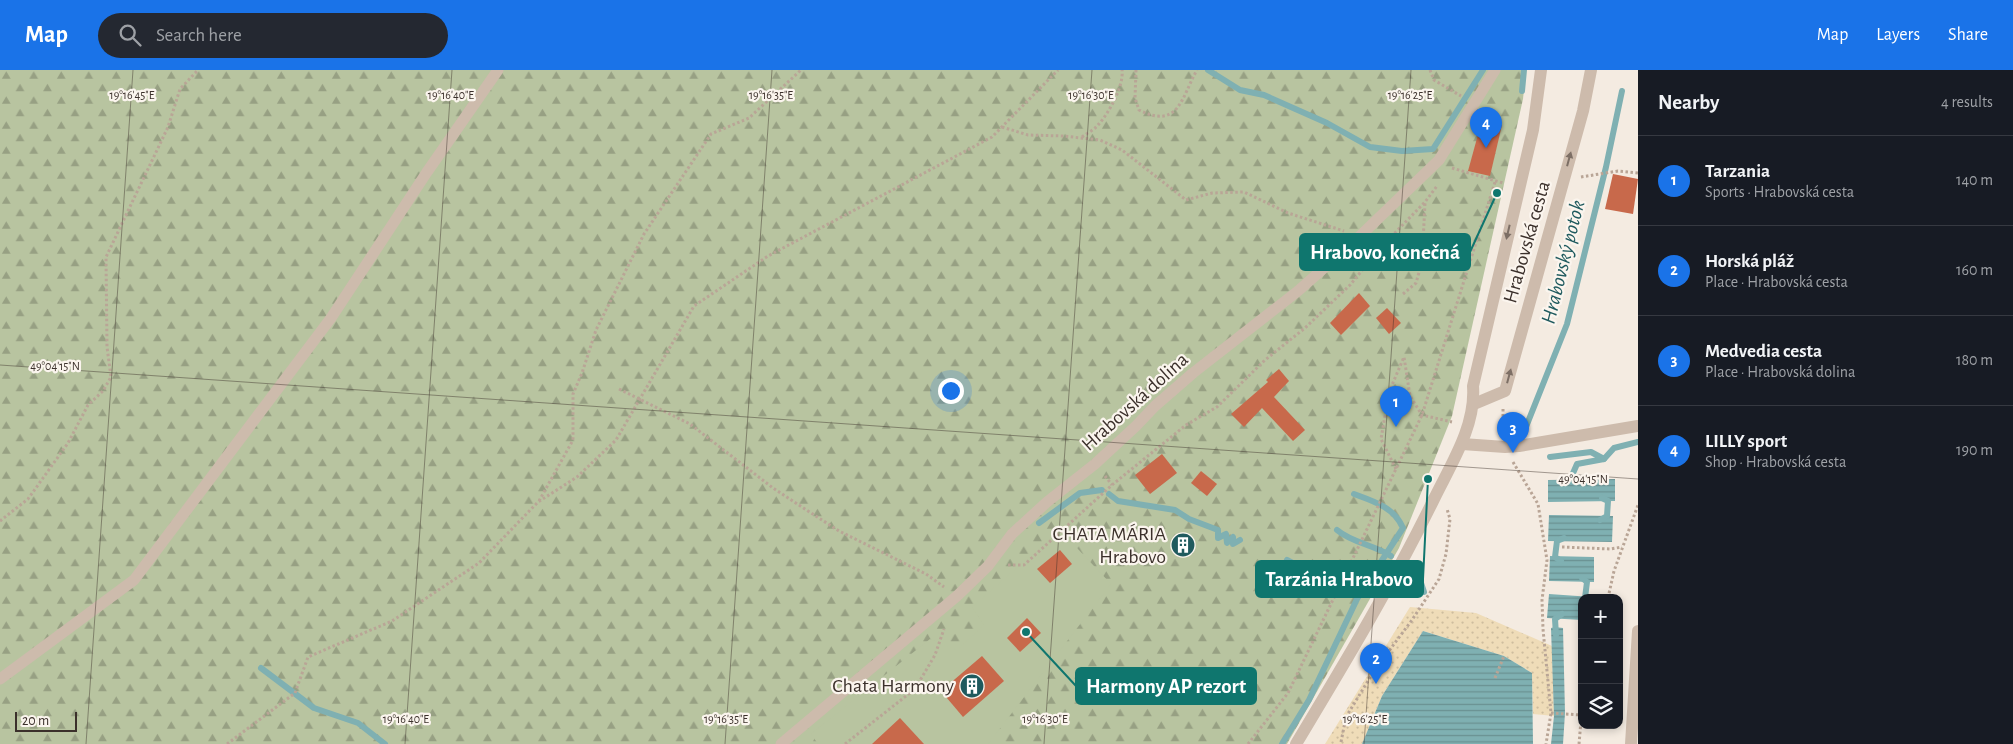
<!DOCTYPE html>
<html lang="en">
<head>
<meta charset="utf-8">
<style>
	:root { --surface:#171b24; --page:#242831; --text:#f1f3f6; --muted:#9ea1a6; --line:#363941; --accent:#1a73e8 }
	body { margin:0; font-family:"Alegreya Sans",sans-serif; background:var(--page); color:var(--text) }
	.controls { position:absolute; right:15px; bottom:15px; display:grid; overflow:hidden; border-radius:10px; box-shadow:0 2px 8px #0003 }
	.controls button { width:45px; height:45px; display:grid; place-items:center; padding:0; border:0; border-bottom:1px solid var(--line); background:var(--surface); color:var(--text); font:25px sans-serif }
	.scale { position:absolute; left:15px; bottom:12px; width:62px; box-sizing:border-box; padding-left:5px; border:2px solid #3b302b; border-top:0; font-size:14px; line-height:18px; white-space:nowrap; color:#3b302b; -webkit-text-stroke:4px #fbf5ee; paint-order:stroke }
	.you { position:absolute; left:950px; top:320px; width:18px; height:18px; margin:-12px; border:4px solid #fff; border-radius:50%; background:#1a73e8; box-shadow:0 0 0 8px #1a73e833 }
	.badge { display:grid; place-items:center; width:32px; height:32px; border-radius:50%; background:var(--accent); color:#fff; font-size:16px; font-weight:700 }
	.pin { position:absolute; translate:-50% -41px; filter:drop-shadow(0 1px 2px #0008) }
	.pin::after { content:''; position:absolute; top:26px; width:18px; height:15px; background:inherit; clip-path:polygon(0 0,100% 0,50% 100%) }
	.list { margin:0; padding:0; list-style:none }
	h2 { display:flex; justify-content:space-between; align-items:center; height:65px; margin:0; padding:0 20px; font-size:21px }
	h2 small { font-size:16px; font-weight:400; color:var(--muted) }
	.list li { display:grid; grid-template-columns:32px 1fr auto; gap:15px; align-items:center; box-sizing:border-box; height:90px; padding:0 20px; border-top:1px solid var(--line) }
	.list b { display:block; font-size:19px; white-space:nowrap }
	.list p { margin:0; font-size:16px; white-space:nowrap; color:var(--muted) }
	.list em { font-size:16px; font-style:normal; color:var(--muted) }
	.icon { flex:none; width:28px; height:28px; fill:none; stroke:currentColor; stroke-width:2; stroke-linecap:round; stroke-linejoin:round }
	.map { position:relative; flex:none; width:1638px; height:674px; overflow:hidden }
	header { display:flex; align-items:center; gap:30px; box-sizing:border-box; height:70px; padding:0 25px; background:var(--accent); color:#fff }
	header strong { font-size:24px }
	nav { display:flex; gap:28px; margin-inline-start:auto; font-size:18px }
	.search { width:350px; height:45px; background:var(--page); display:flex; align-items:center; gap:12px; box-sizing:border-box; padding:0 18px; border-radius:28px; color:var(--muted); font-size:19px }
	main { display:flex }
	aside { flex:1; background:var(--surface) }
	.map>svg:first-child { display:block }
	.forest { fill:url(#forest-firs) }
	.sand { fill:url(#sand-dots) }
	.green { fill:#b8c4a0 }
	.water { fill:url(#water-rules) }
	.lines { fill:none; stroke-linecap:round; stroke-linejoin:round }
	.stream { stroke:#7fb0b2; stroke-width:6 }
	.building { fill:#c8694b }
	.path { stroke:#b9a596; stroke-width:3; stroke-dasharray:2.5 2.5; stroke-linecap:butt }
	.service { stroke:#cdbbac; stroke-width:11 }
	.minor { stroke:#cdbbac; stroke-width:12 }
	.oneway { fill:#7d6f65 }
	.ticks { fill:none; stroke:#3b302b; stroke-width:1; stroke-opacity:0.45 }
	.labels { text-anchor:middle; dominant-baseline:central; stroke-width:4.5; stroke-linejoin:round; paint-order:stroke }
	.street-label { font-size:20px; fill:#3b302b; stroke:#fbf5ee }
	.poi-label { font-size:20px; fill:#3b302b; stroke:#fbf5ee; text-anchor:end }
	.water-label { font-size:21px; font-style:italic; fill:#1f5a5e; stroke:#fbf5ee }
	.ticks-label { font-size:12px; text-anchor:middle; fill:#3b302b; stroke:#fbf5ee; stroke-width:4.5; stroke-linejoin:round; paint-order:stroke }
	.leader { fill:none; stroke:#0f766e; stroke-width:2 }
	.callout-dot { fill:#0f766e; stroke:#fbf5ee; stroke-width:2 }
	.callout { fill:#0f766e; stroke:#0f766e; stroke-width:2 }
	.callout-label { font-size:21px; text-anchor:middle; font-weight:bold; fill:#fff }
</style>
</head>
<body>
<header>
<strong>Map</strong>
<div class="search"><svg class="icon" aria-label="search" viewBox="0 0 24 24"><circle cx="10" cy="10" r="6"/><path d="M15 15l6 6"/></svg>Search here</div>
<nav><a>Map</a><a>Layers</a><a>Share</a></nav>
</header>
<main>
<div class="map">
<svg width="1638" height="674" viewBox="0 0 1638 674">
	<defs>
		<pattern id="forest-firs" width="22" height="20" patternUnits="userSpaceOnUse" patternTransform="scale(1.25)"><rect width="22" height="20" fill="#b8c4a0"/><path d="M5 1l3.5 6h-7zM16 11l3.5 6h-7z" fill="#97a083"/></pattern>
		<pattern id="sand-dots" width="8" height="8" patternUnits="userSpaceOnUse" patternTransform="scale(1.25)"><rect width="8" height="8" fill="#efdcb8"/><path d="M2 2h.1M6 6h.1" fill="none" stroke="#cebd9e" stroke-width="1.8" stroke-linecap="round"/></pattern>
		<pattern id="water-rules" width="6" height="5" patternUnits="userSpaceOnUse" patternTransform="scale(1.25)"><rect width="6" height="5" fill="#7fb0b2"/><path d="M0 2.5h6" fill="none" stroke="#699091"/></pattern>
	</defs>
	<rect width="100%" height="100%" fill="#f4ebe1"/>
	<!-- forest -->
	<polygon class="forest" points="0,0 1526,0 1523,29 1452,346 1399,478 1287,674 0,674"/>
	<!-- sand -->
	<polygon class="sand" points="1410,537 1476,543 1552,576 1554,646 1533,644 1532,603 1504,586 1423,561 1382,626 1362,674 1325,674"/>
	<!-- green -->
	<polygon class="green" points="1060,460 1111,514 988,674 818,674 811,664 930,569 957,580 984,555 972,537"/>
	<!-- water -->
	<g class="water">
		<polygon points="1615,409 1615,431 1548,432 1548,410"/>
		<polygon points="1549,445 1613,446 1612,472 1548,471"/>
		<polygon points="1550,486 1594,487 1594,512 1549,511"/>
		<polygon points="1549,524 1592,527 1582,528 1582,550 1547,548"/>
		<polygon points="1555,557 1563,558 1565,643 1563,674 1551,674 1554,646 1551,558"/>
		<polygon points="1423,561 1504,586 1532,603 1533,674 1362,674 1382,626"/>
	</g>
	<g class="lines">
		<!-- stream -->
		<g class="stream">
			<polyline points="1208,0 1240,20 1264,25 1327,53 1370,77 1402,81 1433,79 1483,0"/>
			<polyline points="1522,21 1524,0"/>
			<polyline points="1522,367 1567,254 1606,97 1622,21"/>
			<polyline points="1550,387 1591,382 1604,389 1577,394 1570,410 1576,413"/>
			<polyline points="1604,389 1614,378 1638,372"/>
			<polyline points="1109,424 1118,431 1175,440 1189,449 1218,460 1218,468 1226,464 1227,473 1233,467 1233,474 1240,470"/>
			<polyline points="1600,450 1607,446 1608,431 1602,428"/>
			<polyline points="1039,453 1080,423 1102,420"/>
			<path d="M1337 460C1352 473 1375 475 1391 486"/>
			<polyline points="1287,490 1298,496 1312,507 1358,527"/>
			<polyline points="1561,491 1555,487 1557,471 1564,468"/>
			<polyline points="1582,508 1587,512 1585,528"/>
			<polyline points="1421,513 1424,522"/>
			<polyline points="1556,565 1555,549 1562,544"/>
			<polyline points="261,598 314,638 358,653 385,674"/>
			<path d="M1282 674 1309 630 1358 527 1403 458C1394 437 1373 431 1354 424"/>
		</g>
	</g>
	<!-- building -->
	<g class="building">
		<polygon points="1482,50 1502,55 1490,106 1468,101"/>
		<polygon points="1613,104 1638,109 1633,144 1605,139"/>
		<polygon points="1359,223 1370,236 1341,265 1330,253"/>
		<polygon points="1387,238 1401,253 1389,264 1376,248"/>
		<polygon points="1279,299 1289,311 1274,327 1305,360 1293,371 1262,338 1244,357 1231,344 1268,312 1266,310"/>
		<polygon points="1162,384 1177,403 1150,424 1135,405"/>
		<polygon points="1201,401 1217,414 1207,426 1191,413"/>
		<polygon points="1179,464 1193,471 1186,486 1172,478"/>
		<polygon points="1060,480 1072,494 1050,513 1037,499"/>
		<polygon points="1027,548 1041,563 1020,582 1007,568"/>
		<polygon points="982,586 1004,611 963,647 941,621"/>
		<polygon points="900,648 924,674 872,674"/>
	</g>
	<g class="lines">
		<!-- path -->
		<g class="path">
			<path d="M1136 0 1135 28 1139 40C1179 60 1181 28 1197 0"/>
			<polyline points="1430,0 1434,10 1461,26"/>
			<polyline points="1002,57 1028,65 1063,66 1100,70 1122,80 1186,130 1212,123 1244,122 1288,143 1344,161"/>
			<path d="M1082 67C1087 63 1094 60 1098 55 1109 43 1124 16 1122 0"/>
			<polyline points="1452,98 1503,113"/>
			<polyline points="1581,107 1618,101 1638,103"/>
			<polyline points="1403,224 1416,213 1422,192 1425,133"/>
			<polyline points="619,319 690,354 773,418 808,441 839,461 926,504 944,517"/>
			<polyline points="1503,339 1503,360"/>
			<polyline points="1513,392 1538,434 1547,490 1542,530 1543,559 1551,643 1546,674"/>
			<polyline points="1396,399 1381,369 1389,322 1404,287 1410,326 1422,345 1452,352"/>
			<polyline points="1105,406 1112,415"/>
			<polyline points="539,431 573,370 573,324 582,303 596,260 644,164 711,64 749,48 801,0"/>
			<polyline points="0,451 28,429 68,373 88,335 103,321 111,307 107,277 106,187 168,57 180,19 198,0"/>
			<polyline points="1562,477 1610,479 1622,477"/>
			<polyline points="1008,495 1024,495 1112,415 1186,355 1217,337 1265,290 1305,258 1350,215 1384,174 1425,132 1437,116"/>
			<polyline points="1608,528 1614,501 1638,435"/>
			<polyline points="1495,608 1504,586"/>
			<polyline points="1551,643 1581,645"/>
			<polyline points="1341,672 1346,647 1374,601 1412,550 1439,509 1446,484 1450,449 1447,439"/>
			<polyline points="227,674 295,623 308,587 392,551 479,493 538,432 577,407 616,370 694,236 768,186 992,67 1058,0"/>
			<polyline points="845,674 915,619 935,585 944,559"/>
			<polyline points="1248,674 1288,623 1422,345 1495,112"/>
			<polyline points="1579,674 1582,639"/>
		</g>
		<!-- service -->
		<g class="service">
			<polyline points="0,609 134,510 331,248 427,102 498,0"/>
			<polyline points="781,674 957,526 988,496 1012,464 1047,432 1095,394 1136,356 1155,336 1193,303 1298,221 1359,167 1439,90 1495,0"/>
		</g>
		<!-- minor -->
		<g class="minor">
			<polyline points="1474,334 1505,321 1583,41 1591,0"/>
			<polyline points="1462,374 1505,377 1519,376 1638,356"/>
			<path d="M1296 674C1344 594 1393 513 1434 429 1451 394 1476 356 1473 316L1533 60 1541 0"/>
			<polyline points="1631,674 1638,561"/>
		</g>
	</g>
	<!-- one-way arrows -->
	<defs><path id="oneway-solid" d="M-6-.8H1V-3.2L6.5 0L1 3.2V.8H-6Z" transform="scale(1.25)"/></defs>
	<g class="oneway">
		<use href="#oneway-solid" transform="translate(1569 89) rotate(-75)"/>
		<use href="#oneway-solid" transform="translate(1508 162) rotate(103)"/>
		<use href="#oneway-solid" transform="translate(1509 306) rotate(-75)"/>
	</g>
	<!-- ticks -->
	<path class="ticks" d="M0 295 1638 409M86 674 133 0M405 674 452 0M725 674 772 0M1044 674 1092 0M1364 674 1411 0"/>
	<!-- icons -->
	<defs>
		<symbol id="building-disc" viewBox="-11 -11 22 22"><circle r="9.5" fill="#1f5a5e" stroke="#fbf5ee"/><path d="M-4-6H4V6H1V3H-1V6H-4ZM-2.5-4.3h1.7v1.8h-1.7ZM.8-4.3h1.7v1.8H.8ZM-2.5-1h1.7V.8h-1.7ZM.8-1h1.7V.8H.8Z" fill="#fff"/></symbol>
	</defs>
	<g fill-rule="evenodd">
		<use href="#building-disc" x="1169" y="461" width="28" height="28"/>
		<use href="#building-disc" x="958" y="602" width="28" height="28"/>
	</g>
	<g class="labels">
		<!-- street labels -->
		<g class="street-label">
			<text transform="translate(1527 172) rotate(-74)">Hrabovská cesta</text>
			<text transform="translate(1135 332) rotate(-42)">Hrabovská dolina</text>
		</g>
		<!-- poi labels -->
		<g class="poi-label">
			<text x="1166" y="464">CHATA MÁRIA<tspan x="1166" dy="23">Hrabovo</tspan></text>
			<text x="954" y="616">Chata Harmony</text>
		</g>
		<!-- water labels -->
		<g class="water-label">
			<text transform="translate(1563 192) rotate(-76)">Hrabovský potok</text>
		</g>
	</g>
	<g class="ticks-label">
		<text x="132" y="29">19°16'45"E</text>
		<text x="451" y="29">19°16'40"E</text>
		<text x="771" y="29">19°16'35"E</text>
		<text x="1091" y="29">19°16'30"E</text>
		<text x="1410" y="29">19°16'25"E</text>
		<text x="55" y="300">49°04'15"N</text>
		<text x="1583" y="413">49°04'15"N</text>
		<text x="406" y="653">19°16'40"E</text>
		<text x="726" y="653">19°16'35"E</text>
		<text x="1045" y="653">19°16'30"E</text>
		<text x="1365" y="653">19°16'25"E</text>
	</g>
	<!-- callouts -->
	<path class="leader" d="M1497 123L1470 182M1428 409L1423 509M1026 562L1076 616"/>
	<g class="callout-dot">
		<circle cx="1497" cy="123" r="5"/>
		<circle cx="1428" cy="409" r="5"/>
		<circle cx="1026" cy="562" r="5"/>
	</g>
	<g class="callout">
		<rect x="1300" y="164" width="170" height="36" rx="5"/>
		<rect x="1256" y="491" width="167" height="36" rx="5"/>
		<rect x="1076" y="598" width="180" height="36" rx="5"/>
	</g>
	<g class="callout-label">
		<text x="1385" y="189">Hrabovo, konečná</text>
		<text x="1339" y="516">Tarzánia Hrabovo</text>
		<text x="1166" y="623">Harmony AP rezort</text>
	</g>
</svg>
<div class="controls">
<button>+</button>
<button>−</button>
<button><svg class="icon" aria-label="layers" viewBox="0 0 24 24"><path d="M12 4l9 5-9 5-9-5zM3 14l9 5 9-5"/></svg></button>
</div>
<div class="scale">20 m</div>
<div class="you"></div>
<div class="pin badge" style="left:1396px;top:357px">1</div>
<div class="pin badge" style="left:1376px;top:614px">2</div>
<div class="pin badge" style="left:1513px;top:383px">3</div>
<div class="pin badge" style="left:1486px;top:78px">4</div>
</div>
<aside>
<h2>Nearby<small>4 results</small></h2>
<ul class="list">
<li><span class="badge">1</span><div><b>Tarzania</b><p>Sports · Hrabovská cesta</p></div><em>140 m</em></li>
<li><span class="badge">2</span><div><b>Horská pláž</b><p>Place · Hrabovská cesta</p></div><em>160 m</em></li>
<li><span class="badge">3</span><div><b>Medvedia cesta</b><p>Place · Hrabovská dolina</p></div><em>180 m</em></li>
<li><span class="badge">4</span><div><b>LILLY sport</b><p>Shop · Hrabovská cesta</p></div><em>190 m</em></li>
</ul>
</aside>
</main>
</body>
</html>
